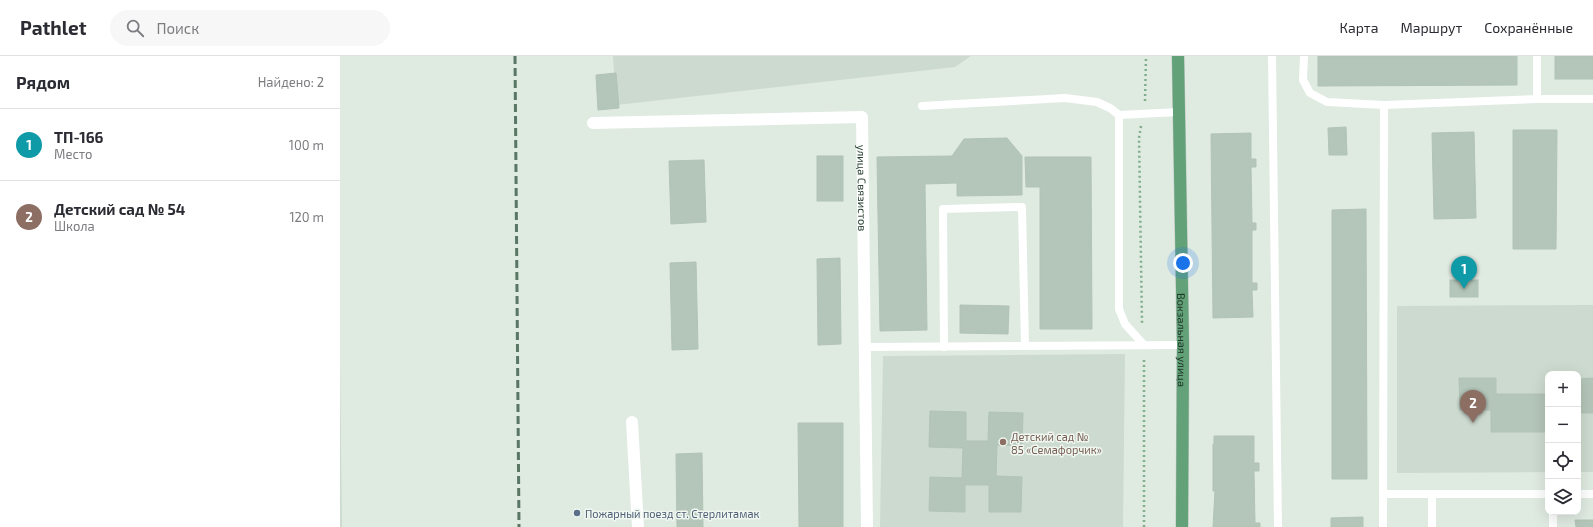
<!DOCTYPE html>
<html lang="ru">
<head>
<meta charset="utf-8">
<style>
	:root { --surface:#fff; --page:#f7f7f7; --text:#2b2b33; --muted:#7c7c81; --line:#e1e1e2; --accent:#7c3aed }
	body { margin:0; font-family:"Exo 2",sans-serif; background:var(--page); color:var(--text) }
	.controls { position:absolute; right:12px; bottom:12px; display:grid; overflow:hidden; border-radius:8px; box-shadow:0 4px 16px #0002 }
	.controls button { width:36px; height:36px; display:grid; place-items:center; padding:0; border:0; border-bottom:1px solid var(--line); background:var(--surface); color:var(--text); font:20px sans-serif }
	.you { position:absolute; left:843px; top:207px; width:14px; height:14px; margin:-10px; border:3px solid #fff; border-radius:50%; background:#1a73e8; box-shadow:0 0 0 6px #1a73e833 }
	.badge { display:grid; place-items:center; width:26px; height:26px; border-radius:50%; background:var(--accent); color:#fff; font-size:13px; font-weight:700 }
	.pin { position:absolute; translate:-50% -33px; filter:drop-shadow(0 1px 2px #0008) }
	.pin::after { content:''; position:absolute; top:21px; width:14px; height:12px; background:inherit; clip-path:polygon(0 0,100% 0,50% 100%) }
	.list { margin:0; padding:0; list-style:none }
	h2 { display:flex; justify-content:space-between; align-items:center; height:52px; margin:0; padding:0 16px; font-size:17px }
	h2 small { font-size:13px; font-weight:400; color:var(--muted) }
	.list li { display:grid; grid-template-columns:26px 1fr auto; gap:12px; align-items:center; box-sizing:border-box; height:72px; padding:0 16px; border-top:1px solid var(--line) }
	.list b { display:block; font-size:15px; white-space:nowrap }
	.list p { margin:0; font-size:13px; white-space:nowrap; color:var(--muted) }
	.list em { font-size:13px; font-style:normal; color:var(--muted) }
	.icon { flex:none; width:22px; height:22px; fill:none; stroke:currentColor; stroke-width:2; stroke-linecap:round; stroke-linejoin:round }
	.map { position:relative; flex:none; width:1253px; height:471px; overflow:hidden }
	header { display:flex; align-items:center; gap:24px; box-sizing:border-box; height:56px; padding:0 20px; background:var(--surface); border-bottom:1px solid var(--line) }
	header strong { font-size:19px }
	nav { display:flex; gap:22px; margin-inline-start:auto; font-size:14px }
	.search { width:280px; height:36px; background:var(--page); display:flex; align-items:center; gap:10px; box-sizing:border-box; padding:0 14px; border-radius:22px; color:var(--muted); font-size:15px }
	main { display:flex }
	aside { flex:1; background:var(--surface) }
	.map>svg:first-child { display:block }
	.built { fill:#cddacf }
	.building { fill:#b4c5b9; stroke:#b1c4b5 }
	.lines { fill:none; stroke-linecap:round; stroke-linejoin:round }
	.primary-casing { stroke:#bcc4bf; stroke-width:13 }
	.path { stroke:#7fae8d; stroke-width:2.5; stroke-dasharray:2 3; stroke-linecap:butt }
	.lane { stroke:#fff; stroke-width:8 }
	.street { stroke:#fff; stroke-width:12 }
	.primary { stroke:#63a179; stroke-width:12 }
	.rail { stroke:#5a7664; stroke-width:3; stroke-dasharray:8 4; stroke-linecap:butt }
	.education-dot { fill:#8d6e63; stroke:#eff7f0; stroke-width:1.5 }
	.service-dot { fill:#5c6f8a; stroke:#eff7f0; stroke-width:1.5 }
	.labels { text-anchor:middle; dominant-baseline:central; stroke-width:3; stroke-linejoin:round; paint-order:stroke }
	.street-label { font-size:11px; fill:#203a29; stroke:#eff7f0 }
	.education-label { font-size:11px; fill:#785e54; stroke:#eff7f0; text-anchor:start }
	.service-label { font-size:11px; fill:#4e5e75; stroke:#eff7f0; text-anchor:start }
</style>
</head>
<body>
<header>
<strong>Pathlet</strong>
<div class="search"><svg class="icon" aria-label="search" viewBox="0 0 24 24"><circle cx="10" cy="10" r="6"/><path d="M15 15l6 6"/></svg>Поиск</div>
<nav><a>Карта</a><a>Маршрут</a><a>Сохранённые</a></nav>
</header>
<main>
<aside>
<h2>Рядом<small>Найдено: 2</small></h2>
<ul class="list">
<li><span class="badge" style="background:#0f9aa8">1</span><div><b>ТП-166</b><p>Место</p></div><em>100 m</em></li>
<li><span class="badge" style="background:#8d6e63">2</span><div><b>Детский сад № 54</b><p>Школа</p></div><em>120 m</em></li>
</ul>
</aside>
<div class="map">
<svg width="1253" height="471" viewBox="0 0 1253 471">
	<rect width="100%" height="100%" fill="#dfeae1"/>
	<!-- built -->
	<g class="built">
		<polygon points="273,0 631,0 615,11 276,49"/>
		<polygon points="1253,249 1253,416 1238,416 1238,318 1208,318 1208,416 1057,417 1057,250"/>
		<polygon points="785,298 783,471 540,471 543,300"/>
		<polygon points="0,305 2,471 0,471"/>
	</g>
	<!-- building -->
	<g class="building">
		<polygon points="978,0 1177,0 1177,29 978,30"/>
		<rect x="1215" y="0" width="38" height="23"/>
		<polygon points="276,17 279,52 258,54 256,19"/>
		<polygon points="1006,71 1007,99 989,99 988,72"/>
		<polygon points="1173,74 1217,74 1216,193 1173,193"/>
		<polygon points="1134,76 1136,162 1094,163 1092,77"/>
		<polygon points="911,77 911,103 916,103 916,111 911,111 912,167 916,167 916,174 912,174 912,227 917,227 917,234 912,234 913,261 873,262 871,78"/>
		<polygon points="667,82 682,100 682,139 617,140 617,127 585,128 587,274 540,275 537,101 612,100 624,83"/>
		<rect x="477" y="100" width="26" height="45"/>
		<polygon points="685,101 751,101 752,273 700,273 700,131 686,131"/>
		<polygon points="364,104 366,166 331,168 329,105"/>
		<polygon points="1026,153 1027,423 992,423 992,154"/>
		<polygon points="500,202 501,288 478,289 477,203"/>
		<polygon points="356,206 358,293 332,294 330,207"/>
		<rect x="1110" y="224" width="28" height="17"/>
		<polygon points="620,249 669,250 668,278 620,277"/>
		<polygon points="1119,322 1156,322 1156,338 1208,338 1208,376 1151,376 1151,354 1120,354"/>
		<polygon points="1253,322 1253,357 1238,357 1238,323"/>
		<polygon points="590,355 626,356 626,385 648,385 649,356 683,357 682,390 657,389 656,420 682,421 681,456 649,456 649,429 625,429 625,456 589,455 590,421 622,422 623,392 589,391"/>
		<polygon points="458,367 503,367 503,471 459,471"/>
		<polygon points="874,380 914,380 914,407 919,407 919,415 914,415 915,467 920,467 920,471 873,471 875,435 873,435 873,388 874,388"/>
		<polygon points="362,397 363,471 337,471 336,398"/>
		<polygon points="1023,461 1023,471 991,471 991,462"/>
		<polygon points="1235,464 1253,464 1253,471 1236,471"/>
	</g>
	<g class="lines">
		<defs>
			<g id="primary">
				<path id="s2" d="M838 0 843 289 842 471"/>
			</g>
		</defs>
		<!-- primary casing -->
		<use href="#primary" class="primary-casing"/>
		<!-- path -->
		<g class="path">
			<polyline points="805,45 806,0"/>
			<polyline points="801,70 799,82 802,267"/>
			<polyline points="804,471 804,302"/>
		</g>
		<!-- lane -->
		<g class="lane">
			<polyline points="932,0 938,471"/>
			<polyline points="964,0 963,24 970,37 987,46 1044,49 1197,43 1253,43"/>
			<polyline points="1197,43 1197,0"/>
			<polyline points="582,50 725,42 757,46 770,52 779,59 779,253 785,268 804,289"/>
			<polyline points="779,59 839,56"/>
			<polyline points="526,291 843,289"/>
			<polyline points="604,291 603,153 682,151 685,290"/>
			<polyline points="1043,438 1208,438"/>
			<polyline points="1238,438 1253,438"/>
			<polyline points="1043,471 1044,49"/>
			<polyline points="1092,471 1092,438"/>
			<polyline points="1213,471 1213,456"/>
		</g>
		<!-- street -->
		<g class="street">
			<path id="s1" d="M253 67 522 61 527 471"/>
			<polyline points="292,366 298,471"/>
		</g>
		<!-- primary -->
		<use href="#primary" class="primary"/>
		<!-- rail -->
		<polyline class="rail" points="175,0 179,471"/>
	</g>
	<!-- markers -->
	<circle class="education-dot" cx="663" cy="386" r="4"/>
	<circle class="service-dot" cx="237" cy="457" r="4"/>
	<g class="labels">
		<!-- street labels -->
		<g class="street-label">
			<text stroke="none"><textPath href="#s1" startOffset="340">улица Связистов</textPath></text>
			<text stroke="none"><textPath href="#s2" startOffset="284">Вокзальная улица</textPath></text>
		</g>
		<!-- education labels -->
		<g class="education-label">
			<text x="671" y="380">Детский сад №<tspan x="671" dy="13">85 «Семафорчик»</tspan></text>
		</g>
		<!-- service labels -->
		<g class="service-label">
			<text x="245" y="457">Пожарный поезд ст. Стерлитамак</text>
		</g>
	</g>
</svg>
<div class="controls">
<button>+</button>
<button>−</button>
<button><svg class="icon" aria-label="locate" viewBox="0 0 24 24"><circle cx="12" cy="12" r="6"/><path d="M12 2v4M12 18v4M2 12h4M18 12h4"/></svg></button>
<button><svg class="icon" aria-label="layers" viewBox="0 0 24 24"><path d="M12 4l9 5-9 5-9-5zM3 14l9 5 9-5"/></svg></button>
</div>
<div class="you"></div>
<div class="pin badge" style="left:1124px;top:233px;background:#0f9aa8">1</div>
<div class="pin badge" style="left:1133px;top:367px;background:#8d6e63">2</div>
</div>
</main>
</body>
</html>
